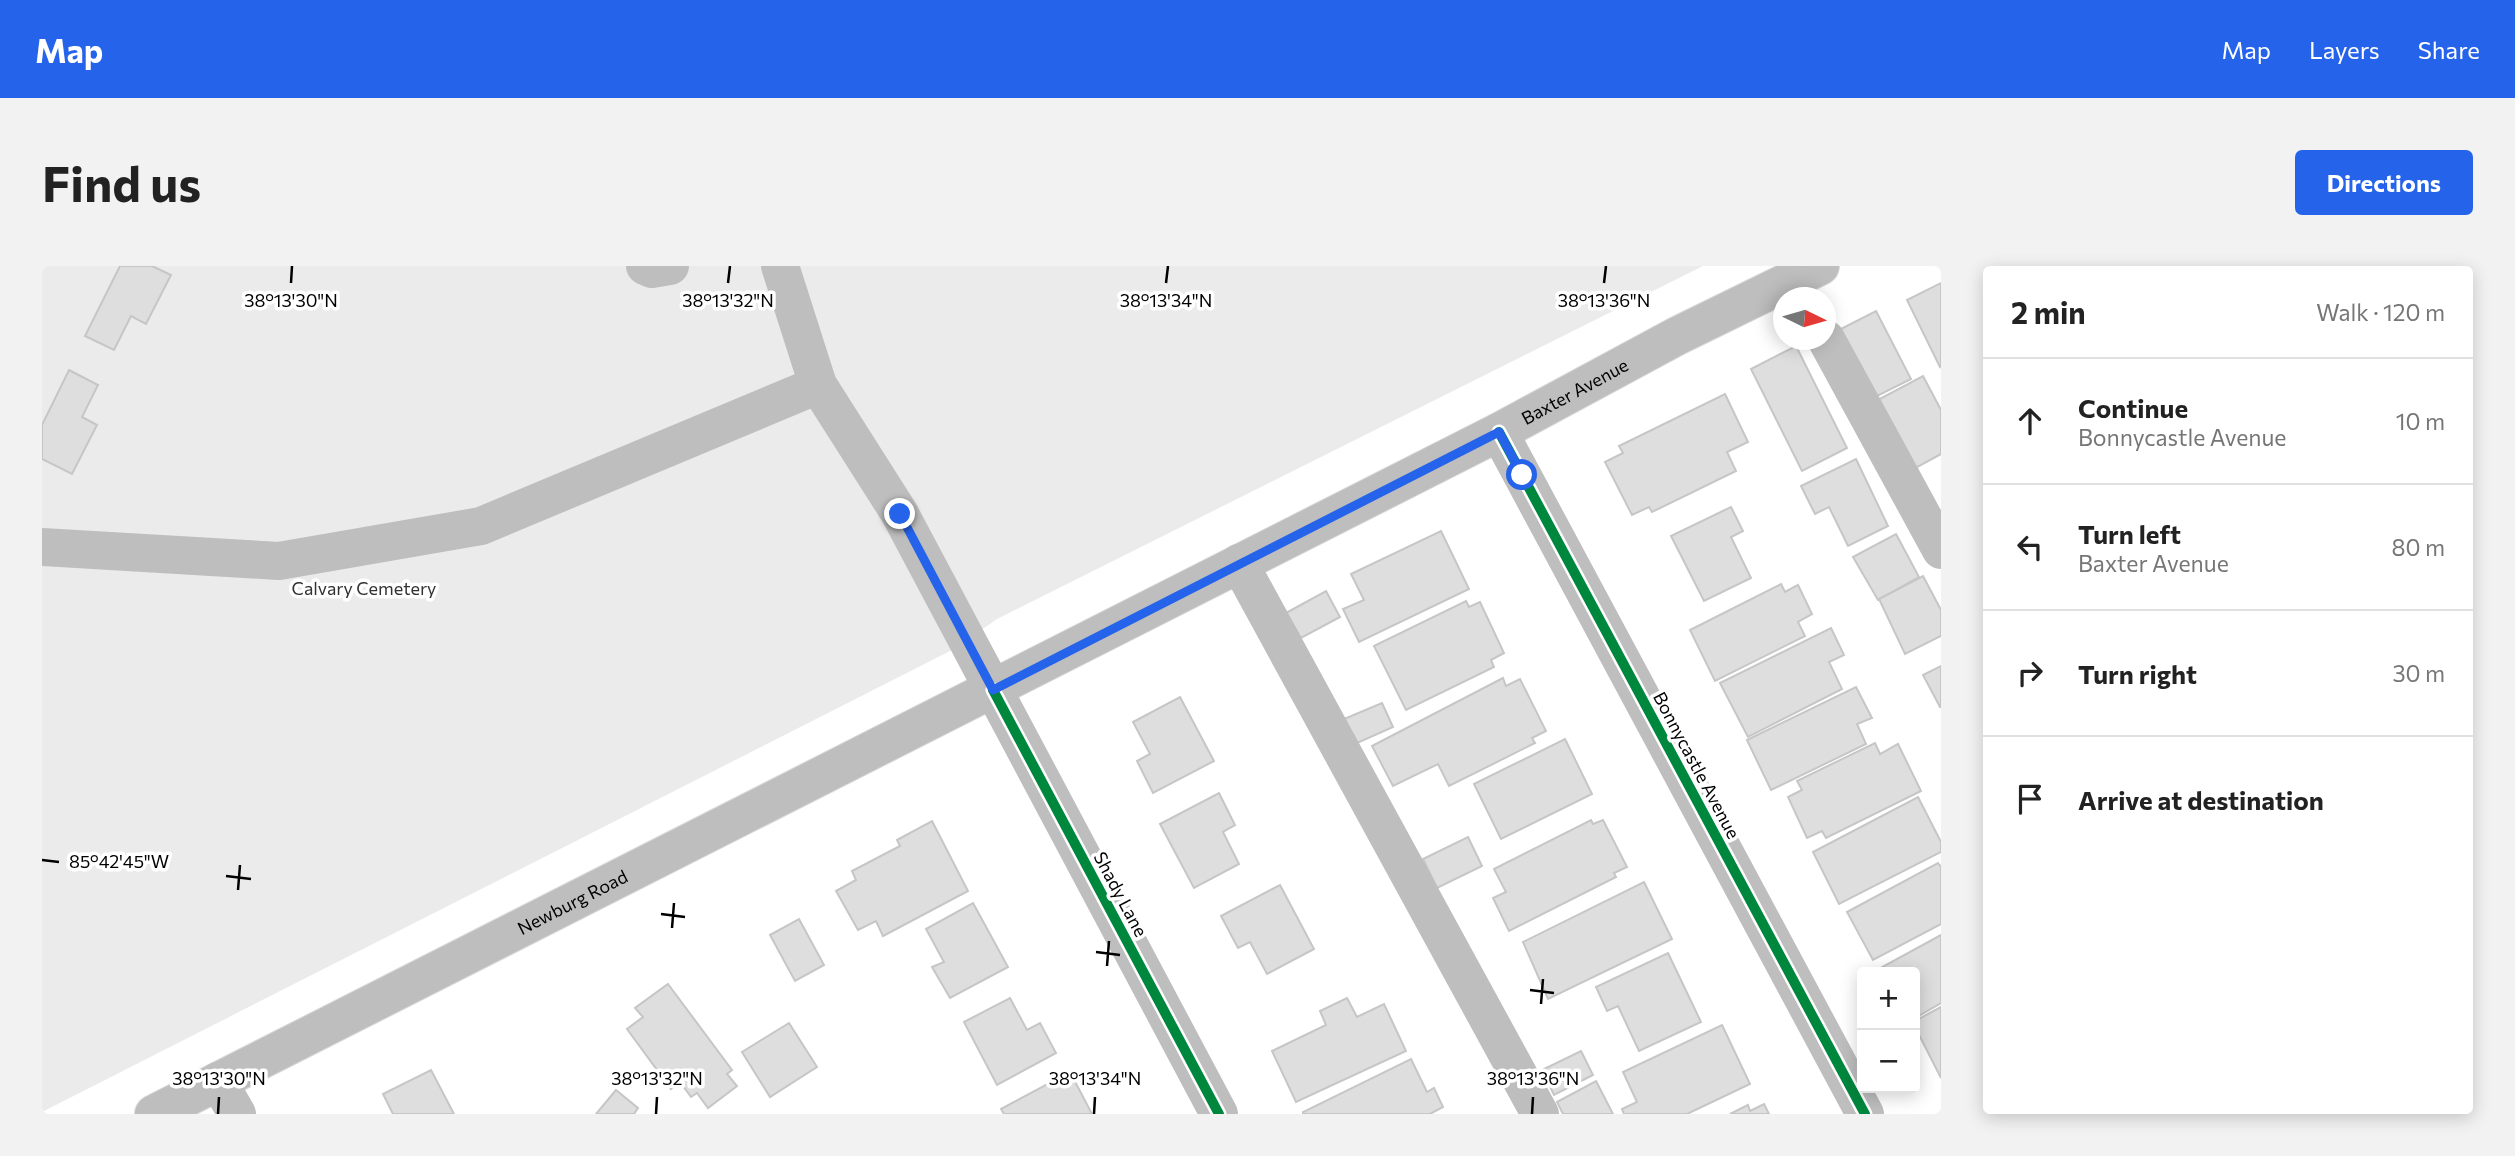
<!DOCTYPE html>
<html lang="en">
<head>
<meta charset="utf-8">
<style>
	:root { --surface:#fff; --page:#f2f2f2; --text:#222; --muted:#767676; --line:#e0e0e0; --accent:#2563eb }
	body { margin:0; font-family:Commissioner,sans-serif; background:var(--page); color:var(--text) }
	.controls { position:absolute; right:21px; bottom:21px; display:grid; overflow:hidden; border-radius:7px; box-shadow:0 4px 18px #0003 }
	.controls button { width:63px; height:63px; display:grid; place-items:center; padding:0; border:0; border-bottom:2px solid var(--line); background:var(--surface); color:var(--text); font:35px sans-serif }
	.compass { position:absolute; left:1731px; top:21px; width:63px; height:63px; border-radius:50%; background:var(--surface); box-shadow:0 4px 18px #0003; rotate:95deg }
	.stop { position:absolute; width:21px; height:21px; margin:-16px; border:5px solid #2563eb; border-radius:50%; background:#fff }
	.stop.end { background:#2563eb; border-color:#fff; box-shadow:0 2px 7px #0008 }
	.list { margin:0; padding:0; list-style:none }
	h2 { display:flex; justify-content:space-between; align-items:center; height:91px; margin:0; padding:0 28px; font-size:30px }
	h2 small { font-size:23px; font-weight:400; color:var(--muted) }
	.list li { display:grid; grid-template-columns:46px 1fr auto; gap:21px; align-items:center; box-sizing:border-box; height:126px; padding:0 28px; border-top:2px solid var(--line) }
	.list b { display:block; font-size:26px; white-space:nowrap }
	.list p { margin:0; font-size:23px; white-space:nowrap; color:var(--muted) }
	.list em { font-size:23px; font-style:normal; color:var(--muted) }
	.icon { flex:none; width:38px; height:38px; fill:none; stroke:currentColor; stroke-width:2; stroke-linecap:round; stroke-linejoin:round }
	.map { position:relative; flex:none; width:1899px; height:848px; overflow:hidden; border-radius:7px }
	header { display:flex; align-items:center; gap:42px; box-sizing:border-box; height:98px; padding:0 35px; background:var(--accent); color:#fff }
	header strong { font-size:33px }
	nav { display:flex; gap:38px; margin-inline-start:auto; font-size:24px }
	.intro { display:flex; align-items:center; justify-content:space-between; box-sizing:border-box; height:168px; padding:0 42px }
	h1 { margin:0; font-size:49px }
	.button { padding:18px 32px; border-radius:7px; background:var(--accent); color:#fff; font-size:24px; font-weight:700 }
	main { display:flex; gap:42px; padding:0 42px }
	aside { flex:1; background:var(--surface); border-radius:7px; box-shadow:0 4px 18px #0003 }
	.map>svg:first-child { display:block }
	.green { fill:#ebebeb }
	.building { fill:#dedede; stroke:#c6c6c6; stroke-width:2 }
	.lines { fill:none; stroke-linecap:round; stroke-linejoin:round }
	.major-casing { stroke:#dbdbdb; stroke-width:40 }
	.minor { stroke:#bebebe; stroke-width:38 }
	.major { stroke:#bebebe; stroke-width:38 }
	.cycleway-casing { stroke:#fff; stroke-width:15 }
	.cycleway { stroke:#00873e; stroke-width:10 }
	.route { stroke:#2563eb; stroke-width:9 }
	.ticks { fill:none; stroke:#000; stroke-width:2.5 }
	.labels { text-anchor:middle; dominant-baseline:central; stroke-width:7; stroke-linejoin:round; paint-order:stroke }
	.street-label { font-size:18px; fill:#000; stroke:#fff }
	.park-label { font-size:18px; fill:#313131; stroke:#fff }
	.ticks-label { font-size:18px; text-anchor:middle; fill:#000; stroke:#fff; stroke-width:7; stroke-linejoin:round; paint-order:stroke }
</style>
</head>
<body>
<header>
<strong>Map</strong>
<nav><a>Map</a><a>Layers</a><a>Share</a></nav>
</header>
<div class="intro"><h1>Find us</h1><a class="button">Directions</a></div>
<main>
<div class="map">
<svg width="1899" height="848" viewBox="0 0 1899 848">
	<rect width="100%" height="100%" fill="#fff"/>
	<!-- green -->
	<polygon class="green" points="0,0 1661,0 955,353 912,383 0,846"/>
	<!-- building -->
	<g class="building">
		<polygon points="78,0 110,0 129,9 104,58 89,50 72,84 43,70"/>
		<polygon points="1899,17 1899,100 1898,101 1865,34"/>
		<polygon points="1834,45 1869,113 1825,135 1791,67"/>
		<polygon points="1754,80 1805,182 1760,205 1709,103"/>
		<polygon points="27,104 56,119 40,151 55,159 30,208 0,193 0,159"/>
		<polygon points="1881,110 1899,144 1899,188 1868,205 1832,136"/>
		<polygon points="1683,128 1706,176 1685,186 1694,205 1610,246 1607,241 1590,249 1563,196 1581,187 1577,180"/>
		<polygon points="1814,193 1846,260 1806,280 1787,241 1773,248 1759,220"/>
		<polygon points="1689,241 1701,265 1689,271 1709,312 1662,335 1629,270"/>
		<polygon points="1399,265 1427,323 1317,376 1301,343 1322,334 1309,308"/>
		<polygon points="1854,268 1877,311 1836,334 1811,291"/>
		<polygon points="1881,310 1899,344 1899,370 1863,388 1837,333"/>
		<polygon points="1739,318 1743,326 1756,319 1770,348 1756,356 1763,370 1673,415 1648,364"/>
		<polygon points="1284,325 1298,351 1259,372 1244,347"/>
		<polygon points="1424,335 1427,341 1438,336 1462,387 1449,394 1452,401 1364,444 1332,380"/>
		<polygon points="1789,362 1802,389 1787,396 1800,423 1706,471 1678,417"/>
		<polygon points="1899,400 1899,441 1898,441 1881,409"/>
		<polygon points="1461,412 1464,420 1478,413 1504,465 1490,472 1493,477 1407,520 1396,498 1351,520 1330,480"/>
		<polygon points="1814,421 1830,452 1815,458 1824,478 1729,524 1705,474"/>
		<polygon points="1138,431 1172,495 1111,527 1095,495 1108,488 1091,456"/>
		<polygon points="1340,437 1351,461 1313,478 1302,453"/>
		<polygon points="1523,473 1550,528 1459,573 1432,518"/>
		<polygon points="1833,477 1838,488 1856,478 1879,525 1784,572 1780,565 1765,572 1746,531 1760,524 1755,515"/>
		<polygon points="1177,527 1193,559 1181,566 1197,598 1152,622 1118,558"/>
		<polygon points="1876,531 1899,576 1899,586 1797,638 1771,586"/>
		<polygon points="1549,554 1551,558 1561,554 1585,601 1572,607 1574,611 1467,665 1451,632 1464,626 1452,603"/>
		<polygon points="890,555 926,625 841,670 834,655 816,664 794,625 814,614 810,605 858,580 855,574"/>
		<polygon points="1426,571 1440,600 1395,622 1381,593"/>
		<polygon points="1896,597 1899,601 1899,658 1831,694 1805,646"/>
		<polygon points="1602,616 1630,673 1506,733 1481,676"/>
		<polygon points="1238,619 1272,683 1225,708 1208,676 1196,682 1179,650"/>
		<polygon points="931,637 966,701 908,732 890,701 902,696 884,663"/>
		<polygon points="757,653 782,699 753,715 728,669"/>
		<polygon points="1899,669 1899,737 1873,752 1873,706 1836,706 1835,704"/>
		<polygon points="1626,687 1659,756 1597,785 1576,740 1565,745 1554,721"/>
		<polygon points="626,718 690,804 685,808 695,820 666,842 655,827 649,831 638,816 629,823 585,763 601,751 593,742"/>
		<polygon points="968,732 985,764 998,757 1014,787 955,819 922,756"/>
		<polygon points="1305,732 1315,751 1342,738 1364,785 1254,836 1230,785 1284,759 1278,745"/>
		<polygon points="1899,741 1899,812 1873,761 1873,755"/>
		<polygon points="747,757 775,801 728,831 700,786"/>
		<polygon points="1680,759 1708,818 1645,848 1582,848 1580,843 1595,836 1581,806"/>
		<polygon points="1539,785 1551,809 1512,829 1500,804"/>
		<polygon points="1369,793 1385,826 1392,822 1401,841 1388,848 1261,848 1261,846"/>
		<polygon points="389,804 412,848 351,848 341,828"/>
		<polygon points="1028,806 1050,848 962,848 959,843"/>
		<polygon points="1554,815 1571,848 1521,848 1515,836"/>
		<polygon points="574,824 596,842 592,848 554,848"/>
		<polygon points="1722,838 1727,848 1688,848 1706,839 1708,845"/>
	</g>
	<g class="lines">
		<defs>
			<g id="major">
				<path id="s1" d="M112 848 1457 166 1635 70 1778 0"/>
			</g>
		</defs>
		<!-- major casing -->
		<use href="#major" class="major-casing"/>
		<!-- minor -->
		<g class="minor">
			<polyline points="603,0 610,3 628,0"/>
			<polyline points="738,0 776,119 858,248 1177,848"/>
			<polyline points="1784,73 1899,284"/>
			<polyline points="1457,166 1823,848"/>
			<polyline points="0,281 237,295 439,260 776,119"/>
			<polyline points="1197,297 1498,848"/>
			<polyline points="176,815 195,848"/>
		</g>
		<!-- major -->
		<use href="#major" class="major"/>
		<defs>
			<g id="cycleway">
				<polyline points="1457,166 1823,848"/>
				<polyline points="951,424 1177,848"/>
			</g>
		</defs>
		<!-- cycleway casing -->
		<use href="#cycleway" class="cycleway-casing"/>
		<!-- cycleway -->
		<use href="#cycleway" class="cycleway"/>
	</g>
	<g class="lines">
		<!-- route -->
		<polyline class="route" points="858,248 951,424 1457,166 1480,209"/>
	</g>
	<!-- ticks -->
	<path class="ticks" d="M249 17 250 0M686 17 688 0M1124 17 1126 0M1562 17 1564 0M0 594 17 596M184 610 209 613M196 624 198 599M619 648 643 651M630 662 632 637M1054 686 1078 689M1065 700 1067 675M1488 724 1512 727M1499 738 1501 713M176 848 177 831M614 848 615 831M1052 848 1053 831M1490 848 1491 831"/>
	<g class="labels">
		<!-- street labels -->
		<g class="street-label">
			<text stroke="none"><textPath href="#s1" startOffset="1594">Baxter Avenue</textPath></text>
			<text transform="translate(1655 499) rotate(62)">Bonnycastle Avenue</text>
			<text transform="translate(1079 628) rotate(62)">Shady Lane</text>
			<text stroke="none"><textPath href="#s1" startOffset="469">Newburg Road</textPath></text>
		</g>
		<!-- park labels -->
		<g class="park-label">
			<text x="322" y="322">Calvary Cemetery</text>
		</g>
	</g>
	<g class="ticks-label">
		<text x="249" y="41">38°13'30"N</text>
		<text x="686" y="41">38°13'32"N</text>
		<text x="1124" y="41">38°13'34"N</text>
		<text x="1562" y="41">38°13'36"N</text>
		<text x="77" y="602">85°42'45"W</text>
		<text x="177" y="819">38°13'30"N</text>
		<text x="615" y="819">38°13'32"N</text>
		<text x="1053" y="819">38°13'34"N</text>
		<text x="1491" y="819">38°13'36"N</text>
	</g>
</svg>
<div class="controls">
<button>+</button>
<button>−</button>
</div>
<svg class="compass" viewBox="-18 -18 36 36"><path d="M0-13l5 13h-10z" fill="#e53935"/><path d="M0 13l5-13h-10z" fill="#767676"/></svg>
<div class="stop" style="left:1480px;top:209px"></div>
<div class="stop end" style="left:858px;top:248px"></div>
</div>
<aside>
<h2>2 min<small>Walk · 120 m</small></h2>
<ul class="list">
<li><svg class="icon" aria-label="ahead" viewBox="0 0 24 24"><path d="M12 20V5M6 11l6-6 6 6"/></svg><div><b>Continue</b><p>Bonnycastle Avenue</p></div><em>10 m</em></li>
<li><svg class="icon" aria-label="left" viewBox="0 0 24 24"><path d="M17 20v-9H6M10 6l-5 5 5 5"/></svg><div><b>Turn left</b><p>Baxter Avenue</p></div><em>80 m</em></li>
<li><svg class="icon" aria-label="right" viewBox="0 0 24 24"><path d="M7 20v-9h11M14 6l5 5-5 5"/></svg><div><b>Turn right</b></div><em>30 m</em></li>
<li><svg class="icon" aria-label="arrive" viewBox="0 0 24 24"><path d="M6 21V4h12l-3 4 3 4H6"/></svg><div><b>Arrive at destination</b></div></li>
</ul>
</aside>
</main>
</body>
</html>
